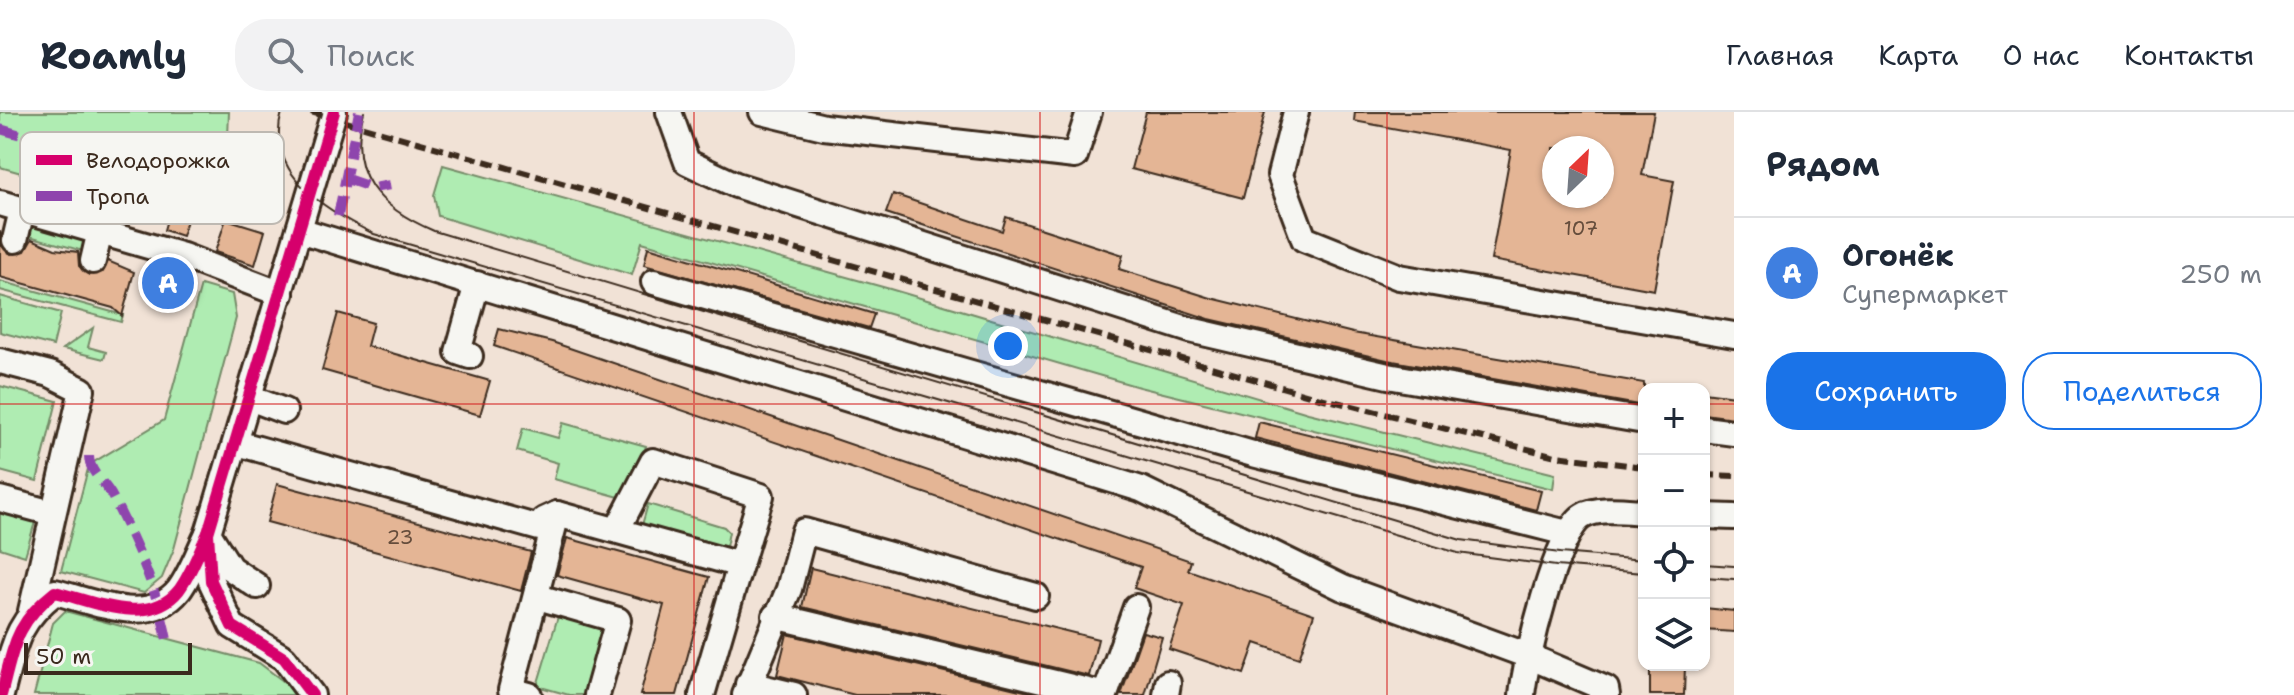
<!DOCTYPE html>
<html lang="ru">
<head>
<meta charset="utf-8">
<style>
	:root { --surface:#fff; --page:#f2f2f3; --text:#1f2937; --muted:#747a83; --line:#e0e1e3; --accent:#1a73e8 }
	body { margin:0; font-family:"Shantell Sans",sans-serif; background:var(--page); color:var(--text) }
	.controls { position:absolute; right:24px; bottom:24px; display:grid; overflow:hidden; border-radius:16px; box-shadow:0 2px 6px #0004 }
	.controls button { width:72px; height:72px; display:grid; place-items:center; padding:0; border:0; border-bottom:2px solid var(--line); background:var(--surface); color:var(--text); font:40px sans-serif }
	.compass { position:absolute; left:1542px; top:24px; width:72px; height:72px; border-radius:50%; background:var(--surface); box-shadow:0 2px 6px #0004; rotate:25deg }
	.scale { position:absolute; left:24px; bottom:20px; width:168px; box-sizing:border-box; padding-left:8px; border:4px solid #3b2a1e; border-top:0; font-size:22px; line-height:28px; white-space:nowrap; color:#3b2a1e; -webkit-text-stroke:6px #f6f6f2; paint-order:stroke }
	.you { position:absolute; left:1008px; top:234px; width:28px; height:28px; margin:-20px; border:6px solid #fff; border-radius:50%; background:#1a73e8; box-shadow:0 0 0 12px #1a73e833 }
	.badge { display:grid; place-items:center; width:52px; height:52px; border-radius:50%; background:var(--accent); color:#fff; font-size:26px; font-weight:700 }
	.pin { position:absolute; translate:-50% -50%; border:4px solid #fff; box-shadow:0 2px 8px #0006 }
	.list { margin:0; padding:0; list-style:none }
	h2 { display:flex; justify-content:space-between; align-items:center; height:104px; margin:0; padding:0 32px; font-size:34px }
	h2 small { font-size:26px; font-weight:400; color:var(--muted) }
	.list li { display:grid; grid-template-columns:52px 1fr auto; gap:24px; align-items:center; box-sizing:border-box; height:112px; padding:0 32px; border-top:2px solid var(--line) }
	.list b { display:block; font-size:30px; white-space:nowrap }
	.list p { margin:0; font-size:26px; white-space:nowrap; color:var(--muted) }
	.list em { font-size:26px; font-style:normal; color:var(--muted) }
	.actions { display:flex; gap:16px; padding:24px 32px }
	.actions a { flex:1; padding:18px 0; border:2px solid var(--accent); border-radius:32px; text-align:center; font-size:28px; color:var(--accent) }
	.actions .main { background:var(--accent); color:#fff }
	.icon { flex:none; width:44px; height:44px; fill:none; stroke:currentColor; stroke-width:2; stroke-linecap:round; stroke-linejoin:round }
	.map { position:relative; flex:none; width:1734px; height:583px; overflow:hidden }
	header { display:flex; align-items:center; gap:48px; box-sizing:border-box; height:112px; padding:0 40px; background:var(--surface); border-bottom:2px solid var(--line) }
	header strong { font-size:38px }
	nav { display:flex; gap:44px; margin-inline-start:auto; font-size:28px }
	.search { width:560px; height:72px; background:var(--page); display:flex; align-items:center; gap:20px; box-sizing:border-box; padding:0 28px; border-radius:32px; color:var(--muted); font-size:30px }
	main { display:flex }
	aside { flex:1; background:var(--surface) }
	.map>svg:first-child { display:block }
	.green { fill:#afecb2; stroke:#758b68; stroke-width:2 }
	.building { fill:#e4b595; stroke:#3b2a1e; stroke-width:2; fill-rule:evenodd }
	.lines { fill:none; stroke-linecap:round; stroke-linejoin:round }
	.minor-casing { stroke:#3b2a1e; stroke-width:30 }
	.minor { stroke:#f6f6f2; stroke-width:24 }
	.tram { stroke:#3b2a1e; stroke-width:2 }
	.rail { stroke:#3b2a1e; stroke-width:6; stroke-dasharray:12 6; stroke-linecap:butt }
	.quiet { stroke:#8e44ad; stroke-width:10; stroke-dasharray:20 10; stroke-linecap:butt }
	.cycleway-casing { stroke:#f6f6f2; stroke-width:17 }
	.cycleway { stroke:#d6006c; stroke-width:12 }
	.grid { fill:none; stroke:#d62828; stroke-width:2; stroke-opacity:0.55 }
	.labels { text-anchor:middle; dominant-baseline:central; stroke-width:6; stroke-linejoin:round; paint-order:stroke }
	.number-label { font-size:20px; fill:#654d3c }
	.key { fill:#f6f6f2; stroke:#beb9b2; stroke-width:2 }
	.key-label { font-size:22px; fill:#3b2a1e }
</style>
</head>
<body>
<header>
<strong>Roamly</strong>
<div class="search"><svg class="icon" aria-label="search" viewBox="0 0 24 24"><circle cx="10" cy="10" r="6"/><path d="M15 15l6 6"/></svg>Поиск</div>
<nav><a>Главная</a><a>Карта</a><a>О нас</a><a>Контакты</a></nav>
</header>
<main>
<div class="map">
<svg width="1734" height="583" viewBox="0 0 1734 583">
	<rect width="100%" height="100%" fill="#f1e2d6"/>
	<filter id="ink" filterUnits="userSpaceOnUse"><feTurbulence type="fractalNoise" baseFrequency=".0125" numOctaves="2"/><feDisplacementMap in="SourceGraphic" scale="16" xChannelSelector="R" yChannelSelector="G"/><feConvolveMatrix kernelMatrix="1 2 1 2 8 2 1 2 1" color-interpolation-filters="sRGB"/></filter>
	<g filter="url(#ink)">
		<!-- green -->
		<g class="green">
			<polygon points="0,0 229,0 227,52 147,97 0,55"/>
			<polygon points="443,53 890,177 1308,301 1555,362 1553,377 1139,275 642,130 632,163 438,104 434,83"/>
			<polygon points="25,109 90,122 90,141 22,122"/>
			<polygon points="0,169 123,203 121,210 0,178"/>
			<polygon points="201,173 232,182 236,206 174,437 162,466 144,481 61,459 89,353 164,308"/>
			<polygon points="0,184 61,201 53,234 0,220"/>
			<polygon points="93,216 88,235 106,240 104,247 63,237"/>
			<polygon points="0,274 57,289 37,369 0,359"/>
			<polygon points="563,311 646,334 630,388 554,367 558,351 517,339 523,316 558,326"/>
			<polygon points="648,392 724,415 729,420 726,435 718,438 642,413"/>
			<polygon points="0,399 35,410 25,444 0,436"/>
			<polygon points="65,499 259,551 287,572 294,583 34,583 53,511"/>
			<polygon points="559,501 604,515 584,583 569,583 537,574"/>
		</g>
		<!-- building -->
		<g class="building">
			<polygon points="1146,0 1265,0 1243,86 1131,57"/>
			<path d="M1355 0H1654L1642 63 1674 69 1654 178 1491 148 1511 38 1354 9ZM1554 36H1602V84H1554Z"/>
			<polygon points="893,82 1002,119 1006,105 1123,143 1119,157 1211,186 1353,221 1644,271 1644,294 1387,248 1209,207 886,101"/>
			<polygon points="171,93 190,99 182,124 164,118"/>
			<polygon points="226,107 265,119 255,153 215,140"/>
			<polygon points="0,119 1,133 11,142 25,139 32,127 55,137 78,140 79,154 89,163 103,160 108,149 134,160 122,204 113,196 0,165"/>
			<polygon points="648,135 874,202 869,216 644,153"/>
			<polygon points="155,155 191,167 184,185 149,173"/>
			<polygon points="338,201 373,211 367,234 490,269 480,303 322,258"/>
			<polygon points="499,217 552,230 1191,449 1188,458 1314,502 1299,546 1255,531 1244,562 1169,537 1184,493 1134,476 1141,455 494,234"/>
			<polygon points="1704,280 1734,284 1734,306 1704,302"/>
			<polygon points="1259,310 1541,379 1536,398 1255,326"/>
			<polygon points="277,372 531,440 521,479 267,410"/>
			<polygon points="567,426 709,465 677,583 640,583 664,493 557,463"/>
			<polygon points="811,456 1098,527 1089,564 802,495"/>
			<polygon points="1704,496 1734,499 1734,520 1704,518"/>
			<polygon points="1143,520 1162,525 1145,583 1121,583"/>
			<polygon points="787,522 1041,583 855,583 777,563"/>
			<polygon points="1650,553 1685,553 1684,583 1650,583"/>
		</g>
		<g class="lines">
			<defs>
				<g id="minor">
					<polyline points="669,0 687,50 736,73 1190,218 1388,264 1644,309"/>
					<polyline points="762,0 824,15 1075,44 1089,0"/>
					<polyline points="1296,0 1280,63 1304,127 1399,165 1734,223"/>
					<polyline points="0,91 183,144 281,182"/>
					<polyline points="299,118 1141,377 1343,476 1526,543 1606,577 1607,583"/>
					<polyline points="15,128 22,98"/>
					<polyline points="93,149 100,119"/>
					<polyline points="654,170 1253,342 1567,421"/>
					<polyline points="470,244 458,240 477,172"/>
					<polyline points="0,249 50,262 82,278 31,499"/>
					<polyline points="250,286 284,299"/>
					<polyline points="1704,317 1734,321"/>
					<polyline points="237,331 539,416 544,408 557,402 740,453 702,583"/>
					<polyline points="0,387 52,401"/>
					<polyline points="1704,404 1734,405"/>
					<polyline points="617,418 653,349 761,384 740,453"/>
					<polyline points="257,474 230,456 208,421 334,0"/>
					<polyline points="538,485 618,508 597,583"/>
					<polyline points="775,504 1105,583 1136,495"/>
					<polyline points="748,572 794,583"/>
					<path d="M1 583C14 535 14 512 55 480 93 489 149 516 179 478 191 462 199 439 208 421L211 469 232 514 284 546 312 583"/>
					<polyline points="529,583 511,578 557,402"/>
					<polyline points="745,583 789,477 804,419 1036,484"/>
					<polyline points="1166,583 1168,571"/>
					<path d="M1522 583C1525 551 1556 419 1583 404 1599 395 1626 399 1644 400"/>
				</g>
			</defs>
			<!-- minor casing -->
			<use href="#minor" class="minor-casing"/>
			<!-- minor -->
			<use href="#minor" class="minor"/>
			<!-- tram -->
			<g class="tram">
				<path d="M282 0C264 62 327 99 374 122L1458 441 1556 454 1644 461"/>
				<path d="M364 0C346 63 380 96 434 119L1461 428 1560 441 1644 448"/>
				<polyline points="1704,452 1734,454"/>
				<polyline points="1704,465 1734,467"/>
			</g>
			<!-- rail -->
			<g class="rail">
				<polyline points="311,0 1320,286 1556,344 1644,355"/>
				<polyline points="1704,363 1734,364"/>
			</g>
			<!-- quiet -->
			<g class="quiet">
				<polyline points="0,17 225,82"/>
				<polyline points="347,67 373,76 390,73"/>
				<polyline points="338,104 359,0"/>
				<path d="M89 344C89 361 106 371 113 386 137 433 159 482 168 533"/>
			</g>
			<defs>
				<g id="cycleway">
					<polyline points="208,421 334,0"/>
					<path d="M1 583C14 535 14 512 55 480 93 489 149 516 179 478 191 462 199 439 208 421L211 469 232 514 284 546 312 583"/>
				</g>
			</defs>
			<!-- cycleway casing -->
			<use href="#cycleway" class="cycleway-casing"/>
			<!-- cycleway -->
			<use href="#cycleway" class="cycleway"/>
		</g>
	</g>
	<!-- grid -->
	<path class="grid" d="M347 0V583M694 0V583M1040 0V583M1387 0V583M0 292H1644M1704 292H1734"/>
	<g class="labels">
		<!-- number labels -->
		<g class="number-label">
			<text x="1581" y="116">107</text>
			<text x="400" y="425">23</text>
		</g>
	</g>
	<!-- legend -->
	<rect x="20" y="20" width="264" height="92" rx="12" class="key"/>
	<rect x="36" y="43" width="36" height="10" fill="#d6006c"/>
	<rect x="36" y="79" width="36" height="10" fill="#8e44ad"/>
	<g class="key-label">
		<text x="86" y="56">Велодорожка</text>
		<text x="86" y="92">Тропа</text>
	</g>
</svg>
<div class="controls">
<button>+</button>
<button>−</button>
<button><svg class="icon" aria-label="locate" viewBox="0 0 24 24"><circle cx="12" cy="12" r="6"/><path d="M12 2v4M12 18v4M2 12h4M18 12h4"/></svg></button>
<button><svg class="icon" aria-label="layers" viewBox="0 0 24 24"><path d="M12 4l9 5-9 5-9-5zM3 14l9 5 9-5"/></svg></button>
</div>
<svg class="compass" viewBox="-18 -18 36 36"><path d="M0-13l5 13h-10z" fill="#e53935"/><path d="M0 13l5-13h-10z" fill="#747a83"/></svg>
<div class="scale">50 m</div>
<div class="you"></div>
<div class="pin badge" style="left:168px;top:171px;background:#3f7fe0">A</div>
</div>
<aside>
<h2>Рядом<small></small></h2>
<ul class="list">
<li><span class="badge" style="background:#3f7fe0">A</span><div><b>Огонёк</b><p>Супермаркет</p></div><em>250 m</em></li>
</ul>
<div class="actions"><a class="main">Сохранить</a><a>Поделиться</a></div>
</aside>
</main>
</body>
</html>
